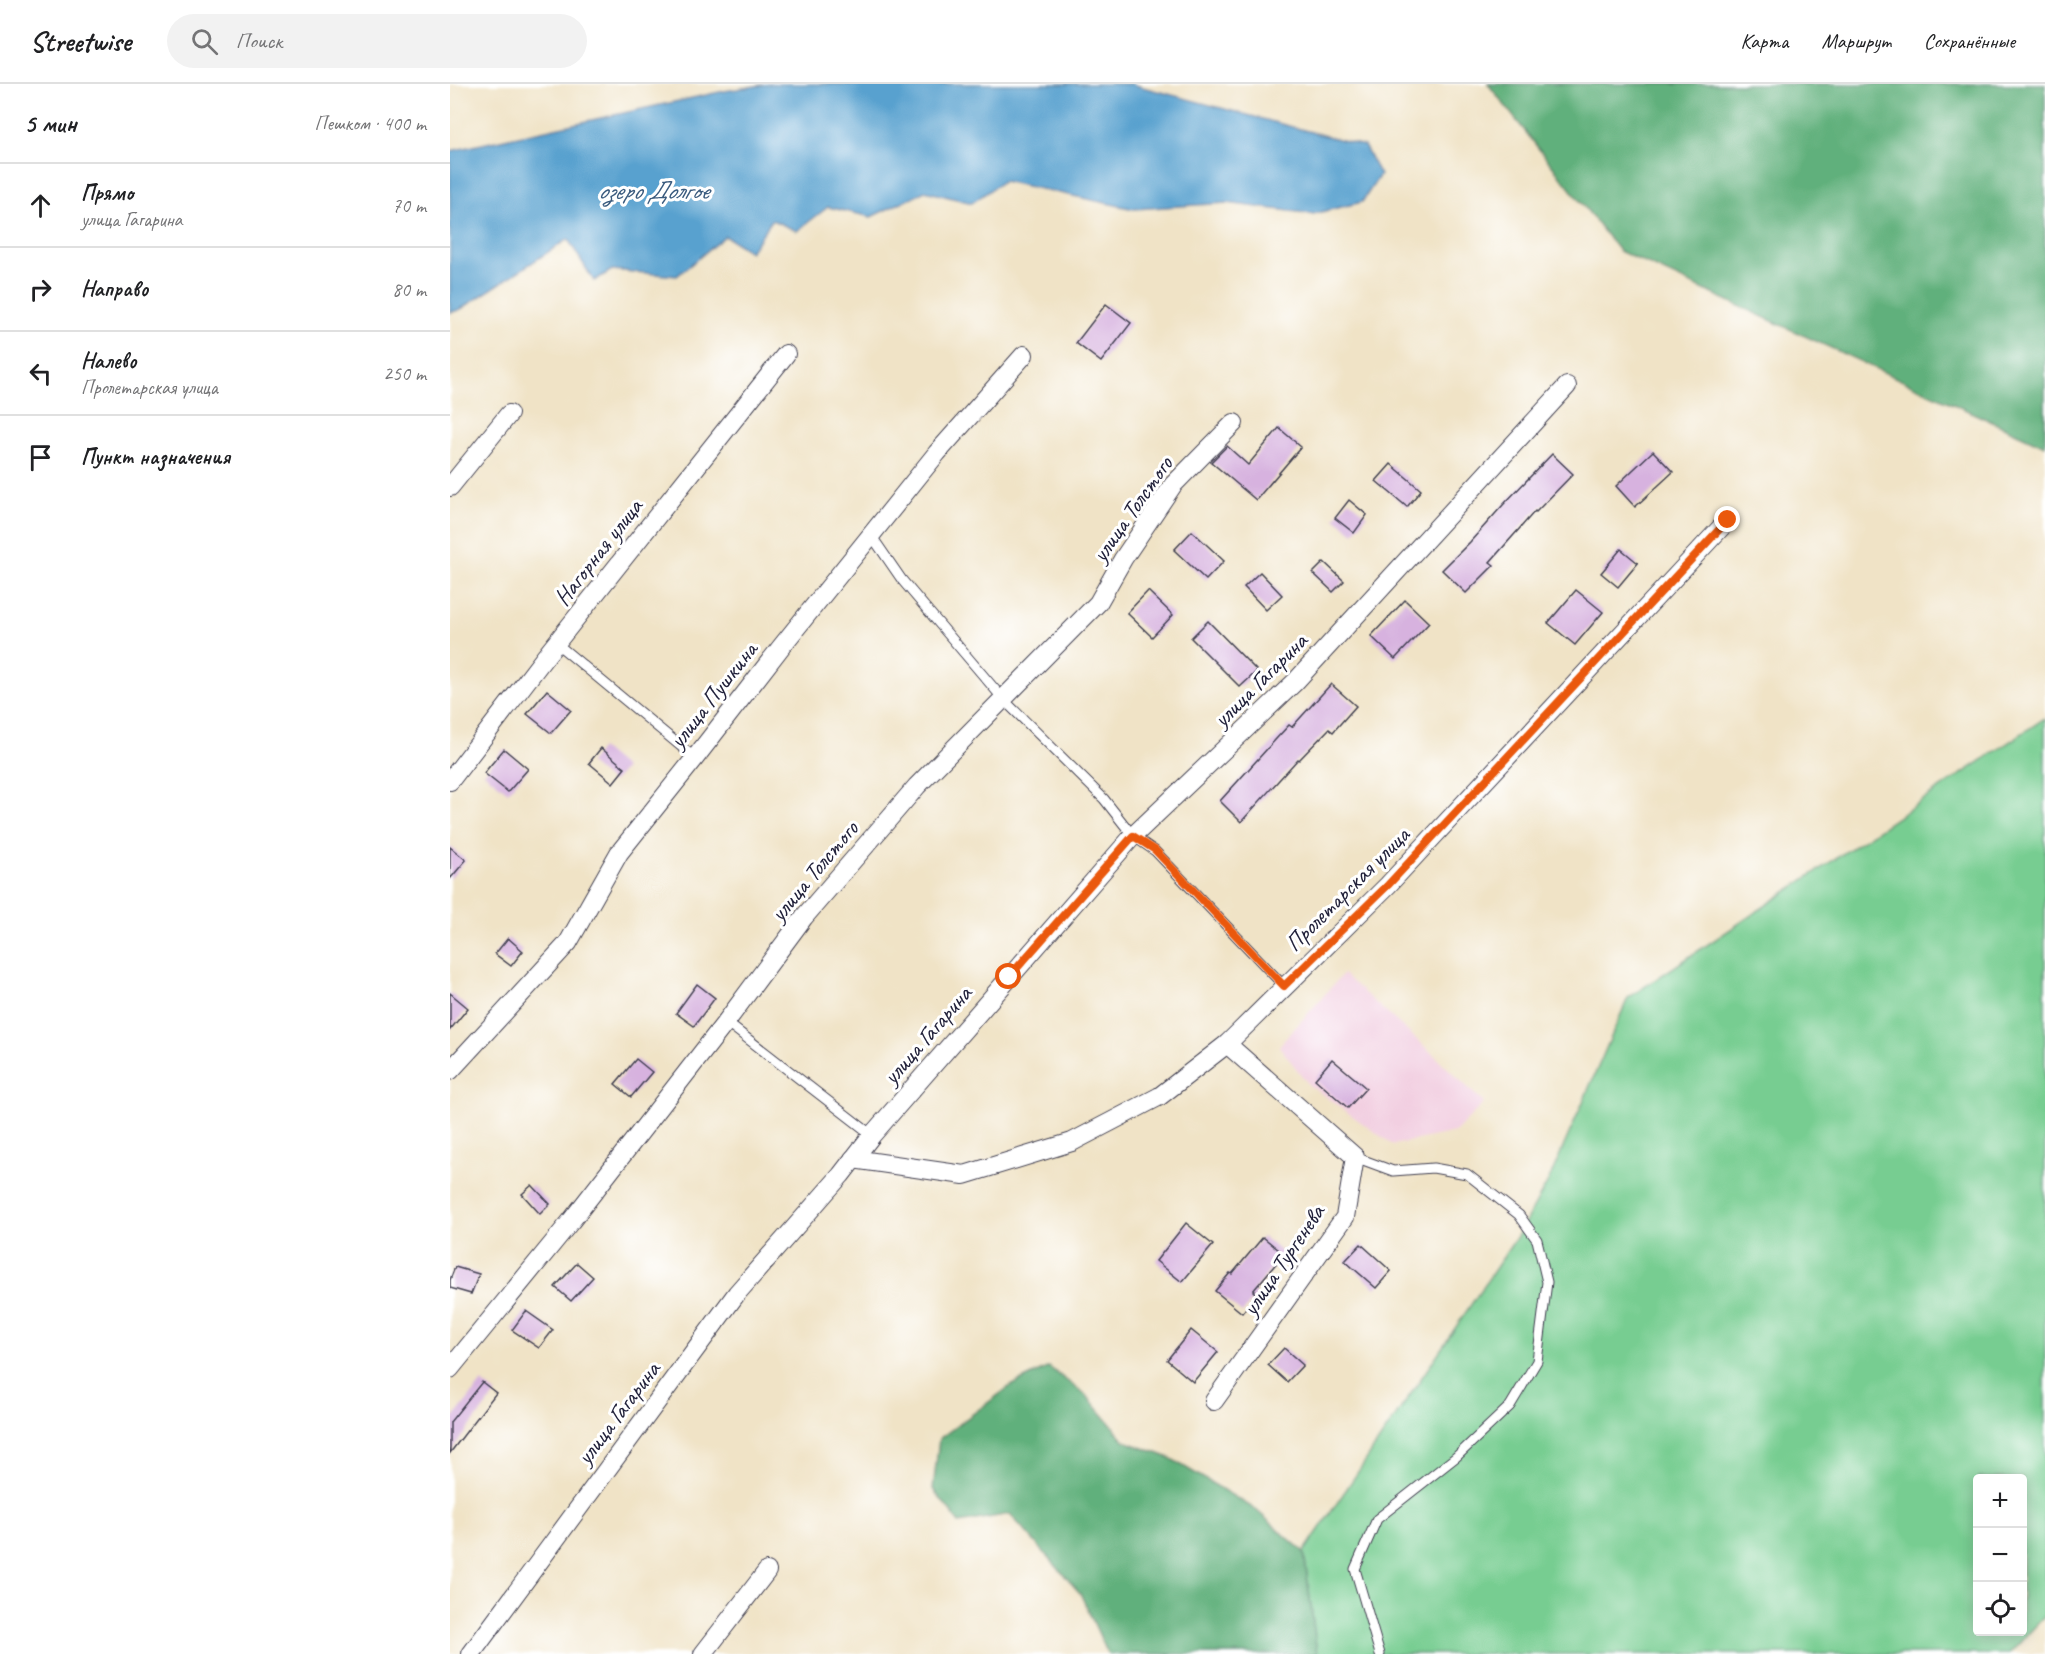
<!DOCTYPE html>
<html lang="ru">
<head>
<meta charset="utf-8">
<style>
	:root { --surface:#fff; --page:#f2f2f2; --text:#202124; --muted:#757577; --line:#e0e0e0 }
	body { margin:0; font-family:Caveat,sans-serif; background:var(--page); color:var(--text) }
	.controls { position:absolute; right:18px; bottom:18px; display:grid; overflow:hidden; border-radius:6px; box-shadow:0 3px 15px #0003 }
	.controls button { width:54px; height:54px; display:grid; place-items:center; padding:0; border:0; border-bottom:2px solid var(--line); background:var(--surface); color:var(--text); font:30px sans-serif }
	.stop { position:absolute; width:18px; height:18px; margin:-14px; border:4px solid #ea580c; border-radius:50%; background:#fff }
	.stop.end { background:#ea580c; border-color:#fff; box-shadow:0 2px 6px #0008 }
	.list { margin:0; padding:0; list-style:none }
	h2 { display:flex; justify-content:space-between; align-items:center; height:78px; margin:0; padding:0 24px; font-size:26px }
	h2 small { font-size:20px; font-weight:400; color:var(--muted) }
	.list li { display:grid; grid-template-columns:39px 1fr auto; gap:18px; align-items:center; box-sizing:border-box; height:84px; padding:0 24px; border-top:2px solid var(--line) }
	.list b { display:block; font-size:22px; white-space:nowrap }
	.list p { margin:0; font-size:20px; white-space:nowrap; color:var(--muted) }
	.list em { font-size:20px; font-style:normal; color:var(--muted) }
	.icon { flex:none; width:33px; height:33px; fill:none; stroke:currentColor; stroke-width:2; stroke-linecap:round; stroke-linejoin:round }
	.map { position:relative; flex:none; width:1595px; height:1570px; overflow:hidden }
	header { display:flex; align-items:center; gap:36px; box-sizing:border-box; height:84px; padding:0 30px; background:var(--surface); border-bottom:2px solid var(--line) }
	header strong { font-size:28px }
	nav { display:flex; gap:33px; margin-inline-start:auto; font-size:21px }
	.search { width:420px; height:54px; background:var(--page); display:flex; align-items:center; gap:15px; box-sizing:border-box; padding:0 21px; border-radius:33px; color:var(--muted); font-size:22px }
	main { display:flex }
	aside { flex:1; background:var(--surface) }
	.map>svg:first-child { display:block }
	.built { fill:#f2cfe1 }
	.green { fill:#77cd91; stroke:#4c7866; stroke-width:1.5; fill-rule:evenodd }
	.forest { fill:#61b07b; stroke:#42695b; stroke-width:1.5 }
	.water { fill:#58a1cf; stroke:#3d6285; stroke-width:1.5 }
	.building { fill:#d7b2df }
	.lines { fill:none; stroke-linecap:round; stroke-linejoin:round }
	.lane-casing { stroke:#413f50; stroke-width:11 }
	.street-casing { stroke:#413f50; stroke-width:20 }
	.lane { stroke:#fff; stroke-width:9 }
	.street { stroke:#fff; stroke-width:18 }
	.route { stroke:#ea580c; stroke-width:8 }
	.labels { text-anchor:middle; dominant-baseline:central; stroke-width:6; stroke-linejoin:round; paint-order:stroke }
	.street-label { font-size:24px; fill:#22223b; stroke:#fff }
	.water-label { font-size:26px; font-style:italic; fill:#3a5b7e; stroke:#fff }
</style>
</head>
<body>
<header>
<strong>Streetwise</strong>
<div class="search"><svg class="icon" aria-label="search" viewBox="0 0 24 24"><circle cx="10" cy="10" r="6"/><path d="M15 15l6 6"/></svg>Поиск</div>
<nav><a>Карта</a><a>Маршрут</a><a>Сохранённые</a></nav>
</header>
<main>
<aside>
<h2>5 мин<small>Пешком · 400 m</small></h2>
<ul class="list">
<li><svg class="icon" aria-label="ahead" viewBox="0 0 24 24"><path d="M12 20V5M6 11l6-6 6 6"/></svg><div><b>Прямо</b><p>улица Гагарина</p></div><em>70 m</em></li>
<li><svg class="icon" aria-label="right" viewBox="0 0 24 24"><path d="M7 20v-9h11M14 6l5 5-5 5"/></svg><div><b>Направо</b></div><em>80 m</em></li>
<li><svg class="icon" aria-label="left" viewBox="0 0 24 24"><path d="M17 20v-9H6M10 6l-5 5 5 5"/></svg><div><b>Налево</b><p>Пролетарская улица</p></div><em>250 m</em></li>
<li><svg class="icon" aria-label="arrive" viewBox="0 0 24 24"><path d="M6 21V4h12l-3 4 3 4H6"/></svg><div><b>Пункт назначения</b></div></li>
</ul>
</aside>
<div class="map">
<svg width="1595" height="1570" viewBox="0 0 1595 1570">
	<rect width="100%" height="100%" fill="#fff"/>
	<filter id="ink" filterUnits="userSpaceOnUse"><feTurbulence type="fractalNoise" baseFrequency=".0167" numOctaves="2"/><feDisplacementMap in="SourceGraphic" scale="12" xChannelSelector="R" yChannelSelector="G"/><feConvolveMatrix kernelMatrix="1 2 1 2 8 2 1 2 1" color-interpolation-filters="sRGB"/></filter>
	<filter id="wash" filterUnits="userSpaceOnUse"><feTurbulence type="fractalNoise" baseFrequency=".008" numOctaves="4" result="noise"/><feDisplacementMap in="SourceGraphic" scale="24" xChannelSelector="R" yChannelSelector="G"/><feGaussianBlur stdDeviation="1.35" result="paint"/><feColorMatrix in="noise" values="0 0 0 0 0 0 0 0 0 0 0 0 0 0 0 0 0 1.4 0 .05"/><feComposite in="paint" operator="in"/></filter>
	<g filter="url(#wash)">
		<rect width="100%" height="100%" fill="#f0e3c6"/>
		<!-- built -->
		<polygon class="built" points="893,890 983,970 1034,1019 1005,1048 943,1061 859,1001 829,962"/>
		<!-- green -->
		<path class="green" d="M1595 634V1532L1559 1570H867L854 1468 1068 1151 1099 1096 1178 914ZM1528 1394H1572V1548H1528Z"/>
		<!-- forest -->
		<g class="forest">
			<polygon points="1038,0 1595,0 1595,362 1169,167"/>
			<polygon points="599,1283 638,1313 675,1357 720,1374 805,1425 854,1468 867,1570 658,1570 630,1509 560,1430 509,1439 483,1405 489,1355 562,1301"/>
		</g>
		<!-- water -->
		<polygon class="water" points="319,0 681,0 914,62 930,91 912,118 863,130 777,119 684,125 553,97 522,119 475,107 421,133 378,123 347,147 322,136 300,168 275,152 227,192 162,186 144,197 118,155 11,225 0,229 0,67 274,7"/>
		<g id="blocks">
			<!-- building -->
			<g class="building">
				<polygon points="656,220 681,239 651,278 626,259"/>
				<polygon points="829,344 851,363 806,416 761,378 777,362 798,381"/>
				<polygon points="1203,367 1223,388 1185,423 1166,402"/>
				<polygon points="1102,370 1123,390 1086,428 1085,427 1040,478 1044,481 1016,509 992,486 1020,458 1053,421"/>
				<polygon points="941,380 971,406 957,423 926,397"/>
				<polygon points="899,416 917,431 904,449 885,434"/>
				<polygon points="742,447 774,477 756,496 724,466"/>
				<polygon points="1171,465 1188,479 1168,503 1151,489"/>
				<polygon points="874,478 894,497 883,508 863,489"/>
				<polygon points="810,488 832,511 816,526 794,503"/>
				<polygon points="1126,506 1153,528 1125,561 1098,539"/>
				<polygon points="698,507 723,531 702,553 677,529"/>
				<polygon points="955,516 979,539 945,575 921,552"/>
				<polygon points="758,537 807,587 790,603 741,554"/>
				<polygon points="881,600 906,622 883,648 879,645 849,676 848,675 791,738 770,717 826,655 839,641 842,643"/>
				<polygon points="97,606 121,626 101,649 77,630"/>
				<polygon points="151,664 175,684 163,699 139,679"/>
				<polygon points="54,665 78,685 58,708 34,689"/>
				<polygon points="0,763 16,776 0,795"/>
				<polygon points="58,854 73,867 61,882 45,870"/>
				<polygon points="247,900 265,914 244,942 226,929"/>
				<polygon points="0,909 18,924 0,946"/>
				<polygon points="186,975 202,988 181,1013 165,1000"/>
				<polygon points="882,975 916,1004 898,1024 865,995"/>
				<polygon points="82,1101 100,1120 90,1130 72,1110"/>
				<polygon points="736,1139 763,1161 732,1198 706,1177"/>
				<polygon points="813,1153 834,1170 803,1207 807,1211 792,1229 765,1207 780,1189 782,1190"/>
				<polygon points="911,1160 941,1187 926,1204 895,1177"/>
				<polygon points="127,1179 143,1193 121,1217 105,1203"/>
				<polygon points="5,1183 29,1190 21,1210 0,1204 0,1196"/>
				<polygon points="76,1227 103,1246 89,1264 62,1246"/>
				<polygon points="741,1246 768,1268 743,1298 717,1276"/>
				<polygon points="834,1264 853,1281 837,1298 818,1281"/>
				<polygon points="32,1298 46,1309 0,1369 0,1338"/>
			</g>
		</g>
	</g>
	<g filter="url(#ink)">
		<use href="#blocks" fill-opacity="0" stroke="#413f50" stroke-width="1.5"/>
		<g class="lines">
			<defs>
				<g id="lane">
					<polyline points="421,451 452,496 554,616 654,715 683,752 705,767 834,902"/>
					<polyline points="106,559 245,674"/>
					<polyline points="276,938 422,1051"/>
					<polyline points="905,1073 943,1087 983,1084 1017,1090 1069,1131 1087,1156 1097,1198 1087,1277 1060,1322 1006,1373 927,1435 905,1485 930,1570"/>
				</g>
				<g id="street">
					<polyline points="0,403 59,330"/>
					<polyline points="0,697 95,573 336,270"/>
					<polyline points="0,987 118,859 169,769 245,674 331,563 487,369 574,271"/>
					<polyline points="403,1075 514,1091 622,1058 710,1012 777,960 938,801 1278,436"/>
					<polyline points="0,1285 121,1137 276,938 354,833 467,702 648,519 673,475 723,401 784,339"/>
					<polyline points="764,1317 895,1133 905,1073 777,960"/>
					<polyline points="21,1570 287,1209 391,1091 422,1051 683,752 845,598 1117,302"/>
					<polyline points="253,1570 317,1487"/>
				</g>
			</defs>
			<!-- lane casing -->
			<use href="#lane" class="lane-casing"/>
			<!-- street casing -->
			<use href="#street" class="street-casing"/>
			<!-- lane -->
			<use href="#lane" class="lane"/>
			<!-- street -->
			<use href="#street" class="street"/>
		</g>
	</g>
	<g class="lines" filter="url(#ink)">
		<!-- route -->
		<polyline class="route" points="559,893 683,752 705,766 834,902 938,801 1278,436"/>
	</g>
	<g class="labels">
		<!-- street labels -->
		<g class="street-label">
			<text transform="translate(682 425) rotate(-55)">улица Толстого</text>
			<text transform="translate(148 468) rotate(-52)">Нагорная улица</text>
			<text transform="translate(810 596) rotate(-45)">улица Гагарина</text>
			<text transform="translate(263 611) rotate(-52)">улица Пушкина</text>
			<text transform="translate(364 787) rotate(-50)">улица Толстого</text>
			<text transform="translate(897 805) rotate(-45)">Пролетарская улица</text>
			<text transform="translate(477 951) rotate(-49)">улица Гагарина</text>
			<text transform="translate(833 1176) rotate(-56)">улица Тургенева</text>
			<text transform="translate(168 1329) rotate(-53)">улица Гагарина</text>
		</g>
		<!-- water labels -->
		<g class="water-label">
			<text x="203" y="106">озеро Долгое</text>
		</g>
	</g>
</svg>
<div class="controls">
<button>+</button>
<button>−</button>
<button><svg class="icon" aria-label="locate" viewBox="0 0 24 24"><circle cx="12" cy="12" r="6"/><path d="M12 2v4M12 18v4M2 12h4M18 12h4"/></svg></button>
</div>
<div class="stop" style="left:559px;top:893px"></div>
<div class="stop end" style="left:1278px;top:436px"></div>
</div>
</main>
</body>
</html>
